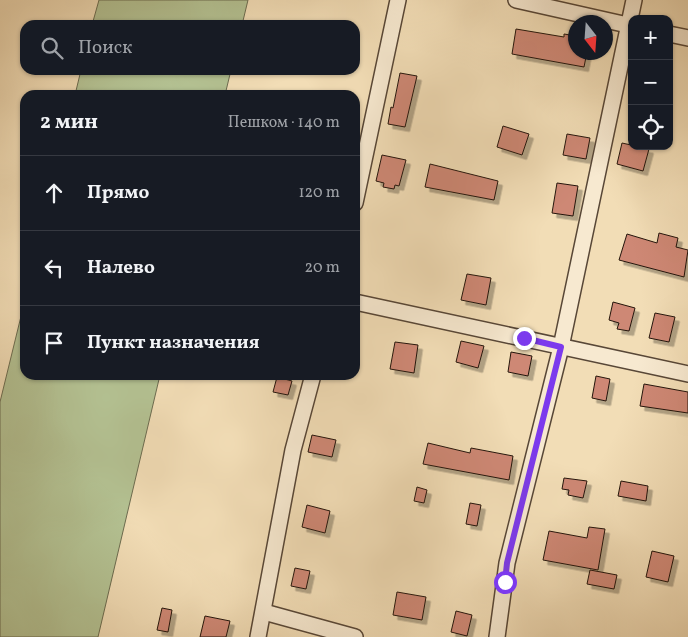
<!DOCTYPE html>
<html lang="ru">
<head>
<meta charset="utf-8">
<style>
	:root { --surface:#171b24; --page:#242831; --text:#f1f3f6; --muted:#9ea1a6; --line:#363941 }
	body { margin:0; font-family:Vollkorn,serif; background:var(--page); color:var(--text) }
	.controls { position:absolute; right:15px; top:15px; display:grid; overflow:hidden; border-radius:10px; box-shadow:0 1px 4px #0004 }
	.controls button { width:45px; height:45px; display:grid; place-items:center; padding:0; border:0; border-bottom:1px solid var(--line); background:var(--surface); color:var(--text); font:25px sans-serif }
	.compass { position:absolute; left:568px; top:15px; width:45px; height:45px; border-radius:50%; background:var(--surface); box-shadow:0 1px 4px #0004; rotate:163deg }
	.stop { position:absolute; width:15px; height:15px; margin:-11px; border:4px solid #7c3aed; border-radius:50%; background:#fff }
	.stop.end { background:#7c3aed; border-color:#fff; box-shadow:0 1px 5px #0008 }
	.list { margin:0; padding:0; list-style:none }
	h2 { display:flex; justify-content:space-between; align-items:center; height:65px; margin:0; padding:0 20px; font-size:21px }
	h2 small { font-size:16px; font-weight:400; color:var(--muted) }
	.list li { display:grid; grid-template-columns:32px 1fr auto; gap:15px; align-items:center; box-sizing:border-box; height:75px; padding:0 20px; border-top:1px solid var(--line) }
	.list b { display:block; font-size:19px; white-space:nowrap }
	.list em { font-size:16px; font-style:normal; color:var(--muted) }
	.icon { flex:none; width:28px; height:28px; fill:none; stroke:currentColor; stroke-width:2; stroke-linecap:round; stroke-linejoin:round }
	.map { position:relative; flex:none; width:688px; height:637px; overflow:hidden }
	.search { position:absolute; background:var(--surface); box-shadow:0 1px 4px #0004; left:20px; top:20px; width:340px; height:55px; display:flex; align-items:center; gap:12px; box-sizing:border-box; padding:0 18px; border-radius:15px; color:var(--muted); font-size:19px }
	.panel { position:absolute; background:var(--surface); box-shadow:0 1px 4px #0004; left:20px; top:90px; width:340px; height:290px; border-radius:15px }
	.map>svg:first-child { display:block }
	.green { fill:#b4c293; stroke:#6c6c50 }
	.building { fill:#ce8874; stroke:#24150d; filter:url(#shadow) }
	.lines { fill:none; stroke-linecap:round; stroke-linejoin:round }
	.minor-casing { stroke:#584737; stroke-width:18 }
	.minor { stroke:#f7e9d0; stroke-width:15 }
	.route { stroke:#7c3aed; stroke-width:6 }
</style>
</head>
<body>
<div class="map">
<svg width="688" height="637" viewBox="0 0 688 637">
	<defs>
		<filter id="shadow"><feDropShadow dx="4.5" dy="4.5" stdDeviation="0" flood-color="#0004"/></filter>
	</defs>
	<rect width="100%" height="100%" fill="#f2ddb6"/>
	<filter id="stains"><feTurbulence type="fractalNoise" baseFrequency=".004" numOctaves="4"/><feColorMatrix values="0 0 0 0 .2 0 0 0 0 .09 0 0 0 0 .02 0 0 0 .5 -.17"/></filter>
	<radialGradient id="worn" r=".72"><stop offset=".6" stop-color="#630" stop-opacity="0"/><stop offset="1" stop-color="#630" stop-opacity=".3"/></radialGradient>
	<!-- green -->
	<g class="green">
		<polygon points="99,0 248,0 242,25 92,25"/>
		<polygon points="81,70 231,70 225,95 75,95"/>
		<polygon points="25,300 25,375 160,375 98,637 0,637 0,402"/>
	</g>
	<!-- building -->
	<g class="building">
		<polygon points="516,29 564,37 564,34 576,36 576,52 587,52 584,67 512,54"/>
		<polygon points="400,73 417,76 405,127 388,124 391,107 393,108"/>
		<polygon points="503,126 529,134 522,155 497,147"/>
		<polygon points="567,134 590,138 586,159 563,155"/>
		<polygon points="622,143 649,149 643,171 617,164"/>
		<polygon points="382,155 406,160 399,186 395,185 394,189 383,187 384,183 376,181"/>
		<polygon points="430,164 498,181 494,200 425,187"/>
		<polygon points="557,183 578,186 573,216 552,213"/>
		<polygon points="659,233 678,238 676,247 688,250 684,277 619,260 627,234 657,243"/>
		<polygon points="467,274 491,278 486,305 461,300"/>
		<polygon points="613,302 635,308 629,331 617,329 619,323 609,320"/>
		<polygon points="655,313 675,317 669,342 649,338"/>
		<polygon points="461,341 484,346 478,368 456,362"/>
		<polygon points="395,342 418,345 414,373 390,369"/>
		<polygon points="511,352 532,356 528,376 508,372"/>
		<polygon points="596,376 610,379 606,401 592,398"/>
		<polygon points="277,377 292,381 288,395 273,392"/>
		<polygon points="644,384 688,392 688,413 640,406"/>
		<polygon points="312,435 336,440 332,457 308,452"/>
		<polygon points="428,443 470,453 471,448 513,456 509,480 423,464"/>
		<polygon points="564,478 587,481 583,498 568,495 569,490 562,489"/>
		<polygon points="621,481 648,486 646,501 618,496"/>
		<polygon points="417,487 427,490 424,503 414,501"/>
		<polygon points="470,503 481,505 477,526 466,524"/>
		<polygon points="307,505 330,511 325,533 302,527"/>
		<polygon points="589,527 605,529 598,570 543,560 549,531 587,538"/>
		<polygon points="652,551 674,556 668,582 646,577"/>
		<polygon points="295,568 310,571 306,589 291,586"/>
		<polygon points="590,570 617,575 614,589 587,584"/>
		<polygon points="397,592 426,597 422,620 393,615"/>
		<polygon points="162,608 172,610 168,632 157,630"/>
		<polygon points="456,611 472,615 467,636 451,632"/>
		<polygon points="205,616 230,621 226,637 200,637"/>
	</g>
	<g class="lines">
		<defs>
			<g id="minor">
				<polyline points="516,0 632,26"/>
				<polyline points="669,34 688,38"/>
				<polyline points="355,203 398,0"/>
				<polyline points="355,302 688,374"/>
				<polyline points="264,612 355,637"/>
				<polyline points="258,637 293,450 313,375"/>
				<polyline points="497,637 507,563 561,347 634,0"/>
			</g>
		</defs>
		<!-- minor casing -->
		<use href="#minor" class="minor-casing"/>
		<!-- minor -->
		<use href="#minor" class="minor"/>
	</g>
	<g class="lines">
		<!-- route -->
		<polyline class="route" points="505,582 507,563 561,347 524,338"/>
	</g>
	<rect width="100%" height="100%" filter="url(#stains)"/>
	<rect width="100%" height="100%" fill="url(#worn)"/>
</svg>
<div class="controls">
<button>+</button>
<button>−</button>
<button><svg class="icon" aria-label="locate" viewBox="0 0 24 24"><circle cx="12" cy="12" r="6"/><path d="M12 2v4M12 18v4M2 12h4M18 12h4"/></svg></button>
</div>
<svg class="compass" viewBox="-18 -18 36 36"><path d="M0-13l5 13h-10z" fill="#e53935"/><path d="M0 13l5-13h-10z" fill="#9ea1a6"/></svg>
<div class="stop" style="left:505px;top:582px"></div>
<div class="stop end" style="left:524px;top:338px"></div>
<div class="search"><svg class="icon" aria-label="search" viewBox="0 0 24 24"><circle cx="10" cy="10" r="6"/><path d="M15 15l6 6"/></svg>Поиск</div>
<section class="panel">
<h2>2 мин<small>Пешком · 140 m</small></h2>
<ul class="list">
<li><svg class="icon" aria-label="ahead" viewBox="0 0 24 24"><path d="M12 20V5M6 11l6-6 6 6"/></svg><div><b>Прямо</b></div><em>120 m</em></li>
<li><svg class="icon" aria-label="left" viewBox="0 0 24 24"><path d="M17 20v-9H6M10 6l-5 5 5 5"/></svg><div><b>Налево</b></div><em>20 m</em></li>
<li><svg class="icon" aria-label="arrive" viewBox="0 0 24 24"><path d="M6 21V4h12l-3 4 3 4H6"/></svg><div><b>Пункт назначения</b></div></li>
</ul>
</section>
</div>
</body>
</html>
